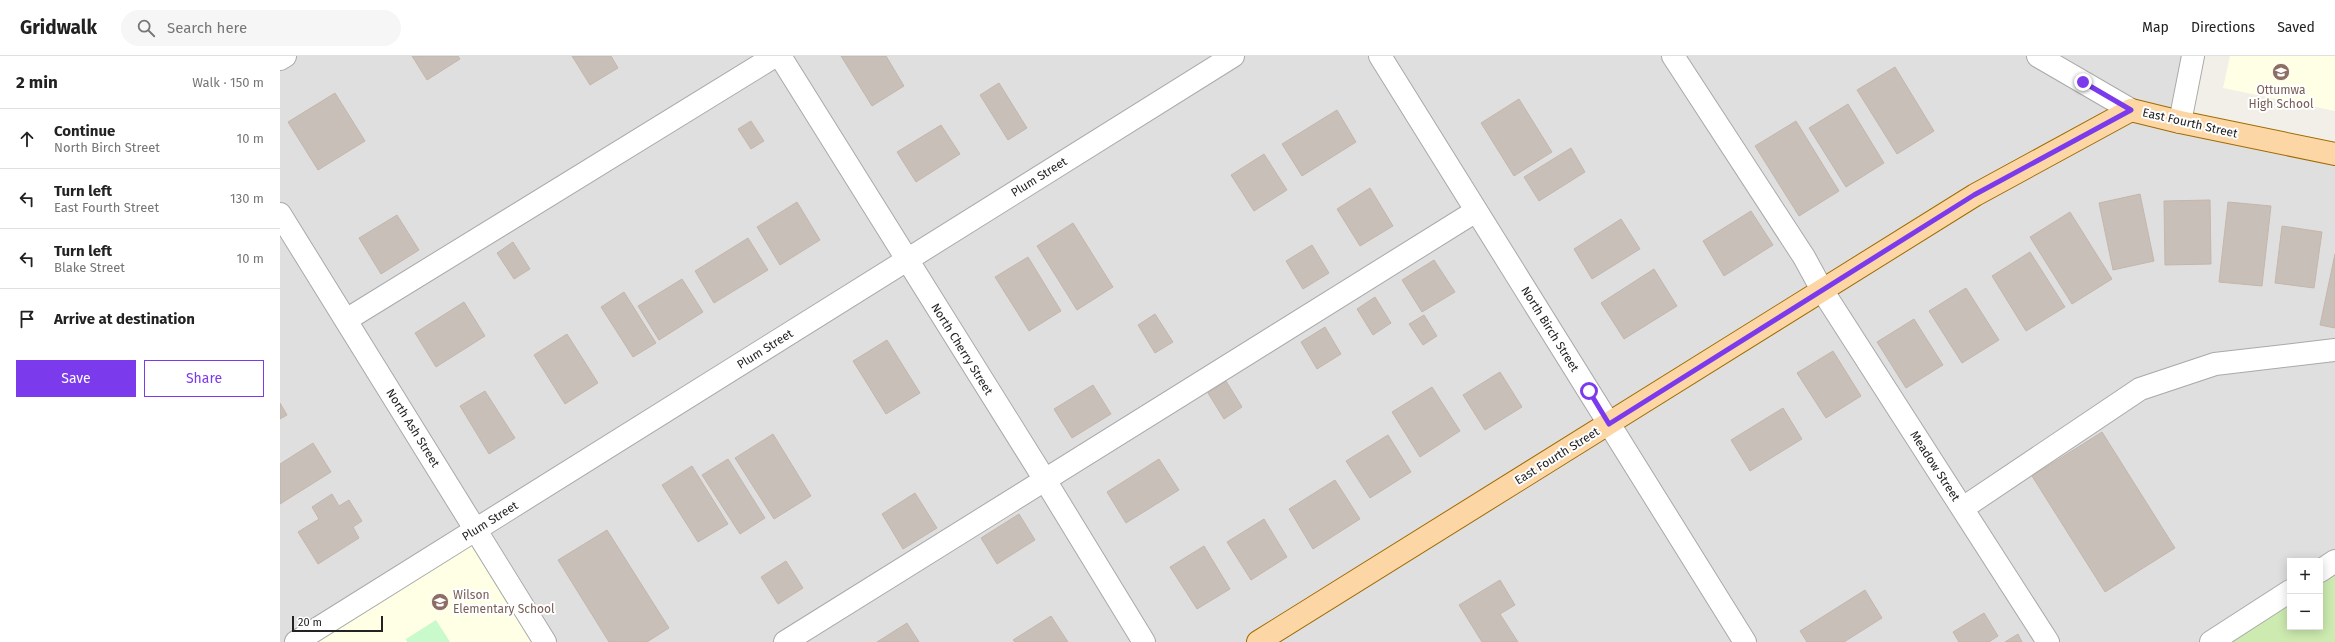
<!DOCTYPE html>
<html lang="en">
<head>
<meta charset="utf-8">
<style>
	:root { --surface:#fff; --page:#f6f6f6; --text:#222; --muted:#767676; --line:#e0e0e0; --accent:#7c3aed }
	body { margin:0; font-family:"Fira Sans",sans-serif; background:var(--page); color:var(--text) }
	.controls { position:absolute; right:12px; bottom:12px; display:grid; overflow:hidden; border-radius:0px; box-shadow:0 2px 10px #0003 }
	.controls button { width:36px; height:36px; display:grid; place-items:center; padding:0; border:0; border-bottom:1px solid var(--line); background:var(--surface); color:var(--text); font:20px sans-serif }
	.scale { position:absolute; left:12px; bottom:10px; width:91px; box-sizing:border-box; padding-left:4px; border:2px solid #222; border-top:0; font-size:11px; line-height:14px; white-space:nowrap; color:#222; -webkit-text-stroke:3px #fff; paint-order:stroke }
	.stop { position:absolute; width:12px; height:12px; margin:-9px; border:3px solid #7c3aed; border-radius:50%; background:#fff }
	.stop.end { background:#7c3aed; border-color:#fff; box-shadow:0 1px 4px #0008 }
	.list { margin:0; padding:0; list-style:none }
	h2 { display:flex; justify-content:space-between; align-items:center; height:52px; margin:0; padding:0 16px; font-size:17px }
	h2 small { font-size:13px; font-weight:400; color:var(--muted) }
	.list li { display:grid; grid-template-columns:26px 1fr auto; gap:12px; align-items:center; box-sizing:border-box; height:60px; padding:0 16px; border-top:1px solid var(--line) }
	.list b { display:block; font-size:15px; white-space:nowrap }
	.list p { margin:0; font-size:13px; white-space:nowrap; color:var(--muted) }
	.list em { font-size:13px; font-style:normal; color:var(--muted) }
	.actions { display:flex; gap:8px; padding:12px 16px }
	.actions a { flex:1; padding:9px 0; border:1px solid var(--accent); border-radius:0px; text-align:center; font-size:14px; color:var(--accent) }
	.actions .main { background:var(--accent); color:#fff }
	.icon { flex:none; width:22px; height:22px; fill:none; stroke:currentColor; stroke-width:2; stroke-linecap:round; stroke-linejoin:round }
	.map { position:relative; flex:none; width:2055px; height:586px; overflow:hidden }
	header { display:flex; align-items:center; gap:24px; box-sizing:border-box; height:56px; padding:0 20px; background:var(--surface); border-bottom:1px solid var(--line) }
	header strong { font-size:19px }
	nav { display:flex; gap:22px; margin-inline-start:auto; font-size:14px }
	.search { width:280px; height:36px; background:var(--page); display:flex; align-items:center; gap:10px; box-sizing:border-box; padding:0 14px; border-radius:22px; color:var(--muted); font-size:15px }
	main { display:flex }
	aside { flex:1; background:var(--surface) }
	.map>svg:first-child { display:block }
	.residential { fill:#e0dfdf; fill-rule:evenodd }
	.education { fill:#ffffe5 }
	.grass { fill:#cdebb0 }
	.park { fill:#c8facc }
	.building { fill:#c7bfb8; stroke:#c4b6ab }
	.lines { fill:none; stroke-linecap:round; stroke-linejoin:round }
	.minor-casing { stroke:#a9a9a9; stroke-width:24 }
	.major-casing { stroke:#a06b00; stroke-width:24 }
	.minor { stroke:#fff; stroke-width:22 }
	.major { stroke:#fcd6a4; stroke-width:22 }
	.route { stroke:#7c3aed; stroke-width:5 }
	.labels { text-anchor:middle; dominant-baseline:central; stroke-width:4; stroke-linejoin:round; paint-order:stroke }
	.education-label { font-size:12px; fill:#785e54; stroke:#fff }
	.street-label { font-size:12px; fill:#222; stroke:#fff }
</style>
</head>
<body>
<header>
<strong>Gridwalk</strong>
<div class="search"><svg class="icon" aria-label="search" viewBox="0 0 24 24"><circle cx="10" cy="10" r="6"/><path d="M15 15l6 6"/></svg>Search here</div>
<nav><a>Map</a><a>Directions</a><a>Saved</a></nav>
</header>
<main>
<aside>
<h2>2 min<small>Walk · 150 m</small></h2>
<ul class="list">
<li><svg class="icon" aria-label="ahead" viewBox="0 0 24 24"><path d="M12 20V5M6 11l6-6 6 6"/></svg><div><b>Continue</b><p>North Birch Street</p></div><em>10 m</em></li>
<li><svg class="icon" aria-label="left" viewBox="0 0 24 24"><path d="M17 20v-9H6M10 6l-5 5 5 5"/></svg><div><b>Turn left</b><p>East Fourth Street</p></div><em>130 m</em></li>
<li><svg class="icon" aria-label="left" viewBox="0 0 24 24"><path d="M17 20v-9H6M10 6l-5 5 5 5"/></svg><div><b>Turn left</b><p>Blake Street</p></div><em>10 m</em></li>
<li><svg class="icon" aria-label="arrive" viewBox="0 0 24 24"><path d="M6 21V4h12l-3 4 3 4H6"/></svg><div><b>Arrive at destination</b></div></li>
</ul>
<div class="actions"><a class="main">Save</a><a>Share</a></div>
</aside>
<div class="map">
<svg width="2055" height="586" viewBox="0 0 2055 586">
	<rect width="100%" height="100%" fill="#f2efe9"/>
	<!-- residential -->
	<path class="residential" d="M0 0H1913L1900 66 2055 98V586H0ZM2010 505H2040V571H2010Z"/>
	<!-- education -->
	<g class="education">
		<polygon points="1950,0 2055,0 2055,55 1943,32"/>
		<polygon points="196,474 265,586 16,586"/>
	</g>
	<!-- grass -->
	<polygon class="grass" points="2055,505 2055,586 1931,586 2010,535 2010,571 2040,571 2040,515"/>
	<!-- park -->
	<polygon class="park" points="156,564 170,586 127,586 126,583"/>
	<!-- building -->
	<g class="building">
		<polygon points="132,0 178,0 180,3 147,24"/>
		<polygon points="292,0 331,0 338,12 310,29"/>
		<polygon points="561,0 606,0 624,30 592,50"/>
		<polygon points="1615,11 1654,75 1617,98 1577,34"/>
		<polygon points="719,27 747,72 728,84 700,39"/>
		<polygon points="55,37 85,85 38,114 8,66"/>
		<polygon points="1239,43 1272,96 1234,120 1201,67"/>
		<polygon points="1568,48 1604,107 1566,131 1529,72"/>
		<polygon points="1057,54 1076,86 1022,120 1002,88"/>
		<polygon points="471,65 484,85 471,93 458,73"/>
		<polygon points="1516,65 1559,135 1519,160 1475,90"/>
		<polygon points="661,69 680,98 636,126 617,96"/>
		<polygon points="1291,92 1305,116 1259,145 1244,121"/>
		<polygon points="984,98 1007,134 974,155 951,119"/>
		<polygon points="1090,132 1113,170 1080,190 1057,153"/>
		<polygon points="1860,138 1874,205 1833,214 1819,147"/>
		<polygon points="1930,144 1931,208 1885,209 1884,145"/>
		<polygon points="517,146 540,184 500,209 477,171"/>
		<polygon points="1948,146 1991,150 1982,230 1939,226"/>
		<polygon points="1471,155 1493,189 1444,220 1423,185"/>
		<polygon points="1790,156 1832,223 1792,248 1750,181"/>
		<polygon points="117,159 139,194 101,218 79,182"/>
		<polygon points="1341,163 1360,193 1312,223 1294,193"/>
		<polygon points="793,167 833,231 797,254 757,190"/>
		<polygon points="2002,170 2042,176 2034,232 1995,227"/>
		<polygon points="468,182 488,214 434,247 415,215"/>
		<polygon points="233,186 250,213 234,223 217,197"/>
		<polygon points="1032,189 1049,217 1023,233 1006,205"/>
		<polygon points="1750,196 1785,251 1746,275 1712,220"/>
		<polygon points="2055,198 2055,272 2040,269"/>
		<polygon points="748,201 781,255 749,275 715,221"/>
		<polygon points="1154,204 1175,236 1142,256 1122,224"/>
		<polygon points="1374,213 1397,250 1344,283 1321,247"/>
		<polygon points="402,223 423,256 379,284 358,250"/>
		<polygon points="1686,232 1719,284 1682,307 1649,255"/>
		<polygon points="344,236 376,287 353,301 321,251"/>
		<polygon points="1095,241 1111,267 1093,279 1077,253"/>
		<polygon points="184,246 205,280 156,311 135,277"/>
		<polygon points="875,258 893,286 875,297 858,269"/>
		<polygon points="1144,259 1157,280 1143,289 1129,268"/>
		<polygon points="1634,263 1663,309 1626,332 1597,286"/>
		<polygon points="1045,271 1061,298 1037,313 1021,286"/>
		<polygon points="287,278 318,327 285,348 254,299"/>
		<polygon points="607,284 640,337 606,358 573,305"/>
		<polygon points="1553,295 1581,340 1546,362 1517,317"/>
		<polygon points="1220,316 1242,351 1205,374 1183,339"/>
		<polygon points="946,325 962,351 944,363 928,337"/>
		<polygon points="813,329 831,358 792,382 774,353"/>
		<polygon points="1152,331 1180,375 1140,401 1112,356"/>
		<polygon points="205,335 235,382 209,398 180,350"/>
		<polygon points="0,347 7,359 0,363"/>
		<polygon points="1503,352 1522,383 1470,415 1451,384"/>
		<polygon points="1822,376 1895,492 1825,536 1752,420"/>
		<polygon points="493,378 531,440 494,463 455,402"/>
		<polygon points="1108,379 1131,416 1090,442 1066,405"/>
		<polygon points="33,387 51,416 0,448 0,408"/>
		<polygon points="448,403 485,462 460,478 422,419"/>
		<polygon points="879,403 899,434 846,467 827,436"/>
		<polygon points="412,410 448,468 418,486 382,429"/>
		<polygon points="1055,424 1080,463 1033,493 1009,453"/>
		<polygon points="635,437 657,472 623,493 602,458"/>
		<polygon points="52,438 59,450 69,444 82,465 73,471 79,482 38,508 18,476 39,463 32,451"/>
		<polygon points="739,458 755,484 717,508 701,482"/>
		<polygon points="984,463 1007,501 971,524 947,486"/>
		<polygon points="327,474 389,572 367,586 329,586 278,504"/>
		<polygon points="924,490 950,533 917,553 890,511"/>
		<polygon points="506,505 523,532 498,548 481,521"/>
		<polygon points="1220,524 1235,549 1220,558 1238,586 1202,586 1179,549"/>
		<polygon points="1585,534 1602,562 1564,586 1527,586 1520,575"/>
		<polygon points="1704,557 1718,580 1709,586 1679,586 1673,576"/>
		<polygon points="771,560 788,586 735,586 733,584"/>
		<polygon points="627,567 639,586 597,586"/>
		<polygon points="1738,578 1742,586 1725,586"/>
	</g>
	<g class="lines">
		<defs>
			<g id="minor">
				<polyline points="500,0 765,424 864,586"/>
				<polyline points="1100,0 1465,586"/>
				<polyline points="1393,0 1524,201 1542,234 1768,586"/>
				<polyline points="1758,0 1851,54"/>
				<polyline points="0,3 5,0"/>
				<polyline points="1900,66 1913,0"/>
				<polyline points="0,158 265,586"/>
				<polyline points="66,264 495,0"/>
				<polyline points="1683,452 1860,333 1935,308 2055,294"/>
				<polyline points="2040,515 2055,505"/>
				<polyline points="16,586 953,0"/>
				<polyline points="505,586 1196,155"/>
				<polyline points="1931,586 2010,535"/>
			</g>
			<polyline id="major" points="978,586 1695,139 1851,54 1900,66 2055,98"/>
		</defs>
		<!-- minor casing -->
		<use href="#minor" class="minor-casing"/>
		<!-- major casing -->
		<use href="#major" class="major-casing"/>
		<!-- minor -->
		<use href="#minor" class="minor"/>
		<!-- major -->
		<use href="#major" class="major"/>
	</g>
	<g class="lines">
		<!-- route -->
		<polyline class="route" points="1309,335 1329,368 1694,139 1851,54 1803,26"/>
	</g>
	<!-- icons -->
	<defs>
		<symbol id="school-disc" viewBox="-11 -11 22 22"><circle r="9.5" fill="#8d6e63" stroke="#fff"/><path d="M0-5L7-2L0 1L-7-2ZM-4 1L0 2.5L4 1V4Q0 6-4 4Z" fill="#fff"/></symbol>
	</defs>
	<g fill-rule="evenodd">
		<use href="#school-disc" x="1991" y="6" width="20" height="20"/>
		<use href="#school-disc" x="150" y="536" width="20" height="20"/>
	</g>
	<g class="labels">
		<!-- education labels -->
		<g class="education-label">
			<text x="2001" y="34">Ottumwa<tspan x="2001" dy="14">High School</tspan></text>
			<text x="173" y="539" text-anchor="start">Wilson<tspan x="173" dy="14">Elementary School</tspan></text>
		</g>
		<!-- street labels -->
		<g class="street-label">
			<text transform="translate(1910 67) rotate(13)">East Fourth Street</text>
			<text transform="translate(759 121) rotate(-32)">Plum Street</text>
			<text transform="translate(1270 273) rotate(58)">North Birch Street</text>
			<text transform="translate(485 293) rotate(-32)">Plum Street</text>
			<text transform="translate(682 293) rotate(58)">North Cherry Street</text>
			<text transform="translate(133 372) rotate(58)">North Ash Street</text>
			<text transform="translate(1277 400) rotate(-32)">East Fourth Street</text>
			<text transform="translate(1655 410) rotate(57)">Meadow Street</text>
			<text transform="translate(210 465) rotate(-32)">Plum Street</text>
		</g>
	</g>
</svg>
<div class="controls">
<button>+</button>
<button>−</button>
</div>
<div class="scale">20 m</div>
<div class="stop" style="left:1309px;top:335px"></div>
<div class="stop end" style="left:1803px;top:26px"></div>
</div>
</main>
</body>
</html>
